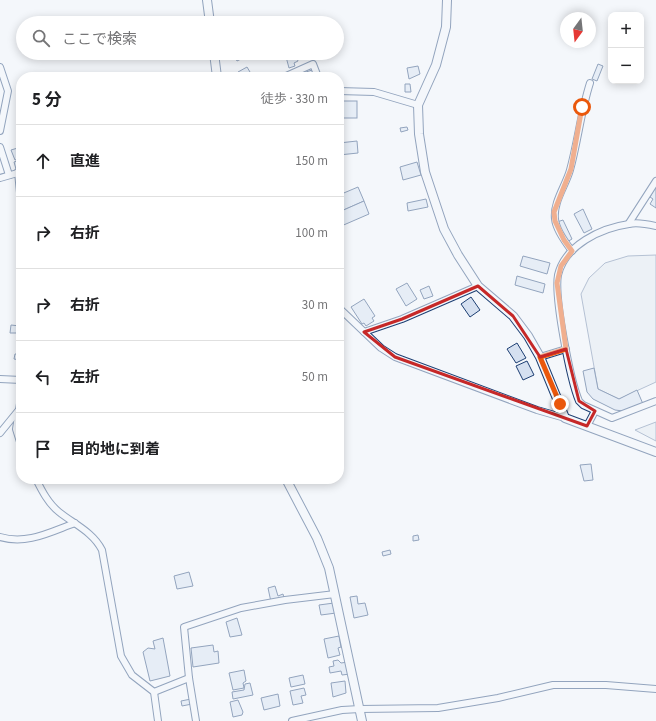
<!DOCTYPE html>
<html lang="ja">
<head>
<meta charset="utf-8">
<style>
	:root { --surface:#fff; --page:#f6f6f6; --text:#202124; --muted:#757577; --line:#e0e0e0 }
	body { margin:0; font-family:"Source Sans 3","Noto Sans JP",sans-serif; background:var(--page); color:var(--text) }
	.controls { position:absolute; right:12px; top:12px; display:grid; overflow:hidden; border-radius:8px; box-shadow:0 2px 10px #0003 }
	.controls button { width:36px; height:36px; display:grid; place-items:center; padding:0; border:0; border-bottom:1px solid var(--line); background:var(--surface); color:var(--text); font:20px sans-serif }
	.compass { position:absolute; left:560px; top:12px; width:36px; height:36px; border-radius:50%; background:var(--surface); box-shadow:0 2px 10px #0003; rotate:195deg }
	.stop { position:absolute; width:12px; height:12px; margin:-9px; border:3px solid #ea580c; border-radius:50%; background:#fff }
	.stop.end { background:#ea580c; border-color:#fff; box-shadow:0 1px 4px #0008 }
	.list { margin:0; padding:0; list-style:none }
	h2 { display:flex; justify-content:space-between; align-items:center; height:52px; margin:0; padding:0 16px; font-size:17px }
	h2 small { font-size:13px; font-weight:400; color:var(--muted) }
	.list li { display:grid; grid-template-columns:26px 1fr auto; gap:12px; align-items:center; box-sizing:border-box; height:72px; padding:0 16px; border-top:1px solid var(--line) }
	.list b { display:block; font-size:15px; white-space:nowrap }
	.list em { font-size:13px; font-style:normal; color:var(--muted) }
	.icon { flex:none; width:22px; height:22px; fill:none; stroke:currentColor; stroke-width:2; stroke-linecap:round; stroke-linejoin:round }
	.map { position:relative; flex:none; width:656px; height:721px; overflow:hidden }
	.search { position:absolute; background:var(--surface); box-shadow:0 2px 10px #0003; left:16px; top:16px; width:328px; height:44px; display:flex; align-items:center; gap:10px; box-sizing:border-box; padding:0 14px; border-radius:22px; color:var(--muted); font-size:15px }
	.panel { position:absolute; background:var(--surface); box-shadow:0 2px 10px #0003; left:16px; top:72px; width:328px; height:412px; border-radius:16px }
	.map>svg:first-child { display:block }
	.green { fill:#e3e9f0; stroke:#687fa3 }
	.building { fill:#d5e0f0; stroke:#1d3f73 }
	.lines { fill:none; stroke-linecap:round; stroke-linejoin:round }
	.minor-casing { stroke:#1d3f73; stroke-width:8 }
	.tertiary-casing { stroke:#1d3f73; stroke-width:10 }
	.minor { stroke:#f4f7fb; stroke-width:6 }
	.tertiary { stroke:#f4f7fb; stroke-width:8 }
	.route { stroke:#ea580c; stroke-width:5 }
	.marked { fill:none; stroke:#c62828; stroke-width:3; stroke-linejoin:round }
</style>
</head>
<body>
<div class="map">
<svg width="656" height="721" viewBox="0 0 656 721">
	<rect width="100%" height="100%" fill="#f4f7fb"/>
	<!-- green -->
	<g class="green">
		<polygon points="656,255 656,382 619,399 598,389 581,294 589,278 605,263 628,256"/>
		<polygon points="656,422 656,441 635,430"/>
	</g>
	<!-- building -->
	<g class="building">
		<polygon points="233,53 243,53 245,57 237,61"/>
		<polygon points="285,53 295,53 298,61 294,63 295,66 289,68"/>
		<polygon points="598,64 603,66 597,81 592,79"/>
		<polygon points="418,66 420,74 409,79 407,68"/>
		<polygon points="247,67 253,77 241,77 238,72"/>
		<polygon points="312,70 315,77 298,77 297,75"/>
		<polygon points="405,84 410,84 411,92 405,92"/>
		<rect x="343" y="101" width="14" height="17"/>
		<polygon points="407,127 408,130 401,132 400,128"/>
		<polygon points="357,141 358,153 339,155 339,143"/>
		<polygon points="21,147 21,158 15,160 11,150"/>
		<polygon points="21,160 21,168 16,169 14,162"/>
		<polygon points="417,162 421,175 403,180 400,167"/>
		<polygon points="656,186 656,208 650,204 653,199 650,197"/>
		<polygon points="358,187 364,201 339,212 339,195"/>
		<polygon points="426,199 428,207 408,211 407,203"/>
		<polygon points="364,201 369,214 339,227 339,212"/>
		<polygon points="583,209 592,229 584,233 574,214"/>
		<polygon points="563,220 572,239 567,242 557,222"/>
		<polygon points="523,256 550,263 547,274 520,266"/>
		<polygon points="517,276 545,284 543,293 515,285"/>
		<polygon points="407,283 417,299 406,306 396,289"/>
		<polygon points="429,286 433,296 424,299 420,290"/>
		<polygon points="471,297 480,310 470,317 461,304"/>
		<polygon points="364,299 375,316 372,318 374,321 366,326 364,323 362,324 351,307"/>
		<polygon points="11,325 20,326 20,333 10,333"/>
		<polygon points="517,343 526,358 516,363 507,349"/>
		<polygon points="15,354 20,354 20,360 14,359"/>
		<polygon points="527,361 534,375 523,380 516,366"/>
		<polygon points="594,368 598,389 619,399 637,390 643,404 623,411 615,410 593,399 587,392 583,371"/>
		<polygon points="591,464 593,480 584,481 580,465"/>
		<polygon points="418,535 419,540 413,541 413,536"/>
		<polygon points="390,550 391,554 383,556 382,552"/>
		<polygon points="189,572 193,586 177,589 174,576"/>
		<polygon points="275,586 278,596 283,594 284,598 271,602 268,588"/>
		<polygon points="357,596 358,604 365,603 368,615 354,618 350,597"/>
		<polygon points="334,603 336,613 321,615 319,605"/>
		<polygon points="237,618 242,635 230,637 226,622"/>
		<polygon points="339,636 341,647 338,648 340,655 328,658 324,639"/>
		<polygon points="163,638 170,676 150,681 143,652 148,648 155,649 153,641"/>
		<polygon points="213,645 214,652 218,651 219,663 193,667 191,648"/>
		<polygon points="338,660 341,663 348,662 350,674 342,675 341,671 330,673 329,667 334,666 333,661"/>
		<polygon points="244,670 246,681 243,683 244,688 233,690 229,673"/>
		<polygon points="303,675 305,684 291,687 289,678"/>
		<polygon points="345,681 346,693 333,697 331,683"/>
		<polygon points="250,683 253,695 233,699 232,692 244,690 245,684"/>
		<polygon points="304,688 306,695 301,696 303,703 293,705 290,691"/>
		<polygon points="278,694 280,706 264,710 261,698"/>
		<polygon points="191,699 192,704 182,706 181,701"/>
		<polygon points="238,700 243,712 242,715 233,717 230,702"/>
	</g>
	<g class="lines">
		<defs>
			<g id="minor">
				<polyline points="0,67 8,91 0,131"/>
				<polyline points="284,77 313,64 318,77"/>
				<polyline points="339,91 374,92 418,105"/>
				<polyline points="0,147 9,175"/>
				<polyline points="18,172 21,203 21,257"/>
				<polyline points="0,178 21,172"/>
				<polyline points="629,223 656,181"/>
				<path d="M656 226C647 224 637 222 629 224 601 228 565 245 558 275 554 297 570 379 579 401L583 405 612 418 656 401"/>
				<path d="M572 251C565 242 556 230 555 219 553 202 566 185 570 170 578 141 581 111 590 83"/>
				<polyline points="339,308 381,348 395,357 537,410 565,418"/>
				<polyline points="364,332 402,319 478,286"/>
				<polyline points="540,357 566,349"/>
				<polyline points="0,379 21,380"/>
				<polyline points="21,397 16,429 21,445"/>
				<polyline points="587,426 595,411"/>
				<polyline points="0,433 18,411"/>
				<path d="M36 479C42 491 48 503 59 512 74 524 93 532 102 550L121 656 132 675 154 692 158 721"/>
				<path d="M0 537C27 545 50 532 75 523"/>
				<polyline points="154,692 189,678"/>
				<polyline points="196,721 189,678 184,627 241,608 285,600 335,594"/>
				<polyline points="292,721 342,710 360,709 438,708 498,698 553,685 606,685 656,689"/>
			</g>
			<g id="tertiary">
				<polyline points="207,0 210,23"/>
				<polyline points="447,0 446,27 436,65 418,105 419,134 425,172 444,229 458,255 478,286 513,316 528,336 540,357 565,418 656,452"/>
				<polyline points="214,53 217,77"/>
				<polyline points="286,479 317,538 329,568 362,721"/>
			</g>
		</defs>
		<!-- minor casing -->
		<use href="#minor" class="minor-casing"/>
		<!-- tertiary casing -->
		<use href="#tertiary" class="tertiary-casing"/>
		<!-- minor -->
		<use href="#minor" class="minor"/>
		<!-- tertiary -->
		<use href="#tertiary" class="tertiary"/>
	</g>
	<g class="lines">
		<!-- route -->
		<polyline class="route" points="560,404 540,357 566,349 557,283 561,266 572,251 564,240 555,221 554,212 571,169 582,107"/>
	</g>
	<!-- marked area -->
	<path d="M0 0H656V721H0ZM478 286 513 316 540 357 566 349 579 401 595 411 587 426 395 357 364 332 402 319Z" fill="#f4f7fb" fill-opacity=".55" fill-rule="evenodd"/>
	<path class="marked" d="M478 286 513 316 540 357 566 349 579 401 595 411 587 426 395 357 364 332 402 319Z"/>
</svg>
<div class="controls">
<button>+</button>
<button>−</button>
</div>
<svg class="compass" viewBox="-18 -18 36 36"><path d="M0-13l5 13h-10z" fill="#e53935"/><path d="M0 13l5-13h-10z" fill="#757577"/></svg>
<div class="stop" style="left:582px;top:107px"></div>
<div class="stop end" style="left:560px;top:404px"></div>
<div class="search"><svg class="icon" aria-label="search" viewBox="0 0 24 24"><circle cx="10" cy="10" r="6"/><path d="M15 15l6 6"/></svg>ここで検索</div>
<section class="panel">
<h2>5 分<small>徒歩 · 330 m</small></h2>
<ul class="list">
<li><svg class="icon" aria-label="ahead" viewBox="0 0 24 24"><path d="M12 20V5M6 11l6-6 6 6"/></svg><div><b>直進</b></div><em>150 m</em></li>
<li><svg class="icon" aria-label="right" viewBox="0 0 24 24"><path d="M7 20v-9h11M14 6l5 5-5 5"/></svg><div><b>右折</b></div><em>100 m</em></li>
<li><svg class="icon" aria-label="right" viewBox="0 0 24 24"><path d="M7 20v-9h11M14 6l5 5-5 5"/></svg><div><b>右折</b></div><em>30 m</em></li>
<li><svg class="icon" aria-label="left" viewBox="0 0 24 24"><path d="M17 20v-9H6M10 6l-5 5 5 5"/></svg><div><b>左折</b></div><em>50 m</em></li>
<li><svg class="icon" aria-label="arrive" viewBox="0 0 24 24"><path d="M6 21V4h12l-3 4 3 4H6"/></svg><div><b>目的地に到着</b></div></li>
</ul>
</section>
</div>
</body>
</html>
